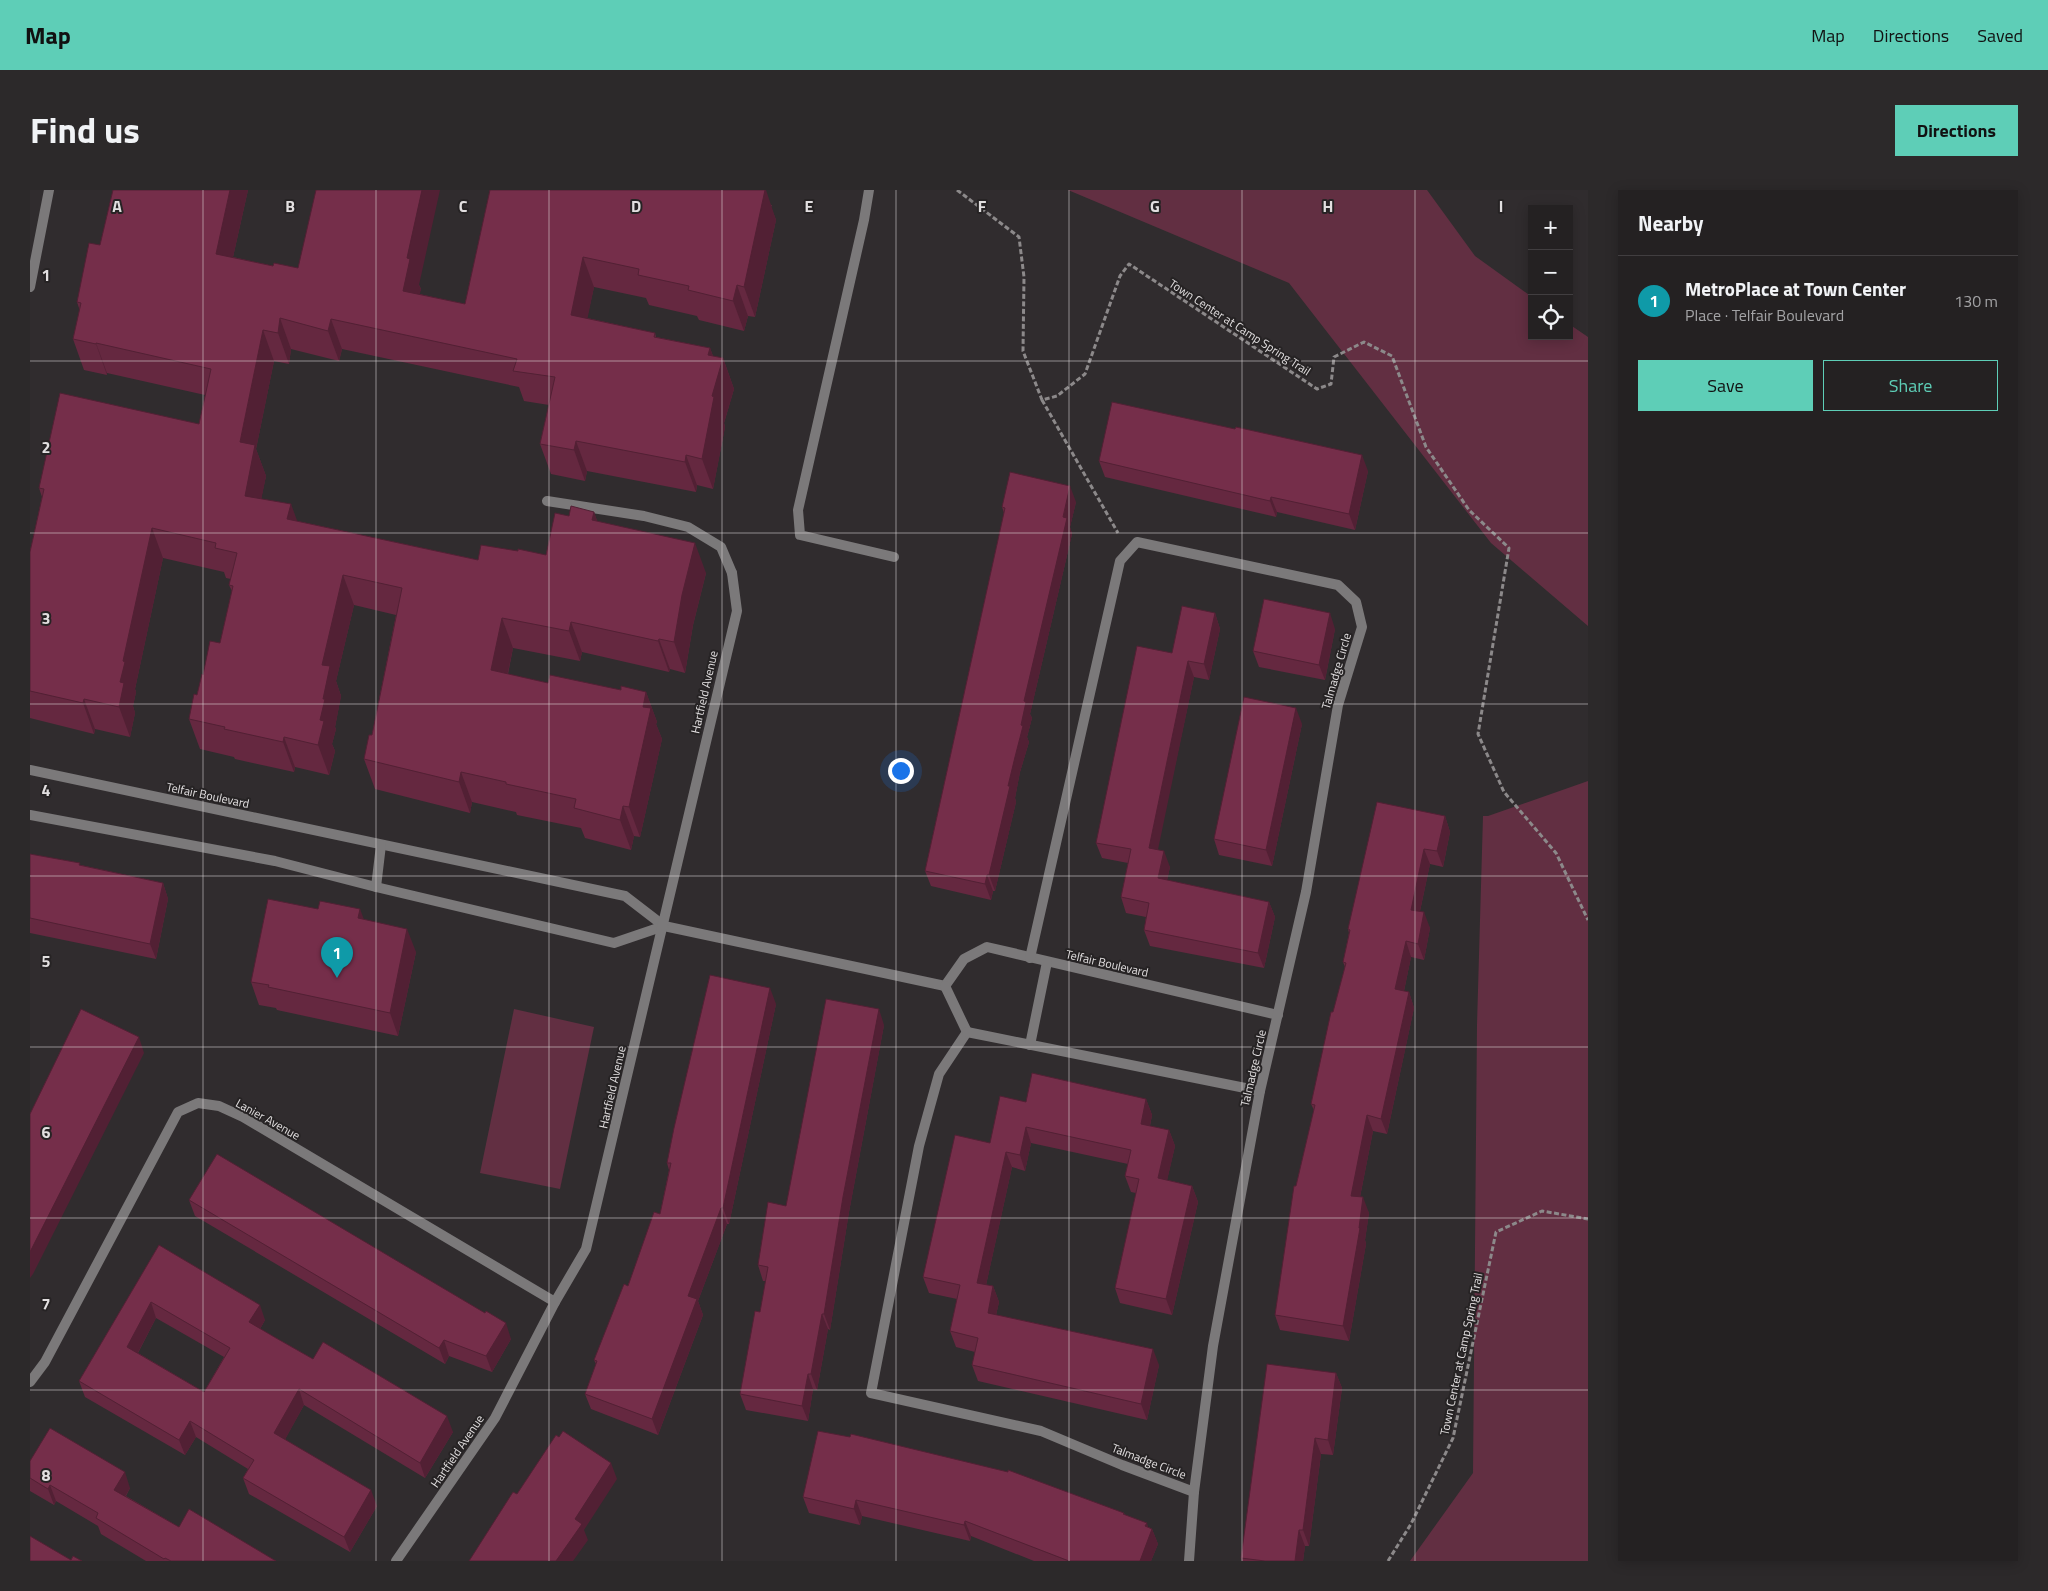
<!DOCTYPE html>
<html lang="en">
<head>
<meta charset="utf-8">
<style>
	:root { --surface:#242122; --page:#2c292a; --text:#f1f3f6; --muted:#a3a3a5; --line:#413e40; --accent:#5eceb7 }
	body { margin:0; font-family:"Titillium Web",sans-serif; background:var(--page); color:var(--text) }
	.controls { position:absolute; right:15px; top:15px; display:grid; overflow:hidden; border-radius:0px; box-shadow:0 2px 12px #0003 }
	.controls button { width:45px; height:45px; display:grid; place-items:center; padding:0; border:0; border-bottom:1px solid var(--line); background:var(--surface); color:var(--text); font:25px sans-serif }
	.you { position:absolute; left:870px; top:580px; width:18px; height:18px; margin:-12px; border:4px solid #fff; border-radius:50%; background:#1a73e8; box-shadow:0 0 0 8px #1a73e833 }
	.badge { display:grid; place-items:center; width:32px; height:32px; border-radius:50%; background:var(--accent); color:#fff; font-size:16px; font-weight:700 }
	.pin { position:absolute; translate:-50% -41px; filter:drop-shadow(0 1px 2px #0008) }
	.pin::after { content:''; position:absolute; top:26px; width:18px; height:15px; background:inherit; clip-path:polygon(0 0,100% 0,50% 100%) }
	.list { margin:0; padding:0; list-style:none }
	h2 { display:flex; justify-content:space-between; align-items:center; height:65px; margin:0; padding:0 20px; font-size:21px }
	h2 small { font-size:16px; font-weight:400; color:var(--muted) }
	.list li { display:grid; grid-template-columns:32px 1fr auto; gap:15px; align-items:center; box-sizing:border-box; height:90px; padding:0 20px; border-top:1px solid var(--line) }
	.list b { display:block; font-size:19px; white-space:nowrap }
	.list p { margin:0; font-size:16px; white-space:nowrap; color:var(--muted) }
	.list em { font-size:16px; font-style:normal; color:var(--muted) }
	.actions { display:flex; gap:10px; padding:15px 20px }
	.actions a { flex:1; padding:11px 0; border:1px solid var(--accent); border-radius:0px; text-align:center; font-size:18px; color:var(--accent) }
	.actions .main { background:var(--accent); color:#111 }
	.icon { flex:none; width:28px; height:28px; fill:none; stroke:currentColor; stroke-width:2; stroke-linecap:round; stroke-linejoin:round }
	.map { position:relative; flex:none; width:1558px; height:1371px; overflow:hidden; border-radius:0px }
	header { display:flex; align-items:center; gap:30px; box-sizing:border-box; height:70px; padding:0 25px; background:var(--accent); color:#111 }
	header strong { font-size:24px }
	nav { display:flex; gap:28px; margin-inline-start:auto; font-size:18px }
	.intro { display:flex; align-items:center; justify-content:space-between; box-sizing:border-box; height:120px; padding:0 30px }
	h1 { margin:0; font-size:35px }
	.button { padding:12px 22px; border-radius:0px; background:var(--accent); color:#111; font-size:18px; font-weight:700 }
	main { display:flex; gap:30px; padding:0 30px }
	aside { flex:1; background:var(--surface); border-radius:0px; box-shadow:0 2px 12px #0003 }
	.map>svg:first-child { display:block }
	.green { fill:#622f42 }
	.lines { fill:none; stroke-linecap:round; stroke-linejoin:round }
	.path { stroke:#8c898a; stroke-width:3; stroke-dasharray:5 2.5; stroke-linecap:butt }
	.service { stroke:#7b797a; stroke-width:10 }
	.minor { stroke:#7b797a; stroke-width:10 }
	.tertiary { stroke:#7b797a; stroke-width:10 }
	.wall { fill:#652840; fill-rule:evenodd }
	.shaded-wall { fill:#522034 }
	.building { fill:#752e4a; stroke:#522034; fill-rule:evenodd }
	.grid { fill:none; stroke:#e2dfe0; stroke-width:1; stroke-opacity:0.55 }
	.labels { text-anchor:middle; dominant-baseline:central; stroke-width:4; stroke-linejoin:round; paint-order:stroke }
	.street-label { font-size:12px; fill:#e2dfe0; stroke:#262324 }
	.grid-label { font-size:16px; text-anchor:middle; font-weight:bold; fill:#e2dfe0; stroke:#262324; stroke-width:4; stroke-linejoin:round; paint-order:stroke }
</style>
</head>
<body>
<header>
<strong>Map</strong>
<nav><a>Map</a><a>Directions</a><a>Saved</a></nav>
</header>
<div class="intro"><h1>Find us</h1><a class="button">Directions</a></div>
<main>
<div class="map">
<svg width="1558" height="1371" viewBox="0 0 1558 1371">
	<rect width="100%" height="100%" fill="#302c2e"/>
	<!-- green -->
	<g class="green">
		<polygon points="1038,0 1397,0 1445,66 1502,107 1502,146 1539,146 1539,134 1558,147 1558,436 1461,353 1259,93"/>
		<polygon points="1558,591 1558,1371 1380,1371 1443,1283 1447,835 1453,626 1458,626"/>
		<polygon points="484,819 564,837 530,999 450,983"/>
	</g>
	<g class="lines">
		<!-- path -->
		<g class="path">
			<polyline points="927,0 989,47 994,87 993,161 1012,210 1027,206 1055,184 1090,86 1099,74 1287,199 1301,194 1304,167 1334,152 1362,166 1396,257 1439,320 1479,358 1448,544 1474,602 1526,663 1558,730"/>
			<polyline points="1012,210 1088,343"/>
			<polyline points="1358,1371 1381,1334 1423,1248 1466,1042 1512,1021 1558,1029"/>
		</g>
		<!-- service -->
		<g class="service">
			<polyline points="839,0 834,30 768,320 770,345 864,367"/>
			<polyline points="517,311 614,326 658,337 691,357 702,383"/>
			<polyline points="1159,1371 1164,1302"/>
		</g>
		<!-- minor -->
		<g class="minor">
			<polyline points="0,580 595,706 634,736 915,796"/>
			<polyline points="0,625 245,671 346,697 584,753 634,736"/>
			<polyline points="346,697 351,655"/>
			<polyline points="915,796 934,769 957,757 1248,825"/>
			<polyline points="915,796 937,842"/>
			<polyline points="937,842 909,884 889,956 841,1203 1011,1241 1092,1275 1164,1302 1183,1156 1230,901 1276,702 1308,515 1332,437 1326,412 1308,395 1107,352 1090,371 1000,768"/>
			<polyline points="937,842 1230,901"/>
			<polyline points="1000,855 1017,772"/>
			<polyline points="0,1192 15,1172 148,922 168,913 189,916 213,927 525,1112"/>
			<polyline points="366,1371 465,1228 525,1112 556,1059 707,421 702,383"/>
		</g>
		<!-- tertiary -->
		<polyline class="tertiary" points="0,97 19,0"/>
	</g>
	<!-- wall -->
	<g class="wall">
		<polygon points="83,0 218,0 203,67 243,76 268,78 389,95 391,99 389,104 435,114 460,0 742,15 741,17 746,30 725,127 718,126 714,141 669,130 667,126 619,115 616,108 564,97 557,128 625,143 626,147 680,158 683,166 693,168 704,199 694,233 695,237 683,299 667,295 666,302 557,281 555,291 521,284 510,254 519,215 494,211 489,197 312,159 309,171 261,159 259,174 244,171 226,259 236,286 231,309 267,331 448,370 516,365 539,326 564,322 567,331 676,383 663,435 655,483 640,479 639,482 552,462 550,471 483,458 478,484 518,493 616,502 627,532 626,534 632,549 610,647 604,646 601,660 555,648 551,638 487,625 486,622 442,612 440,623 345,599 334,569 342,545 366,425 324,415 306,491 311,506 305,537 306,539 302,554 305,561 299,585 265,577 264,582 205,569 204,567 170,559 159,529 173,485 190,453 202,401 199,395 201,389 196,388 194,382 133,368 105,499 106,502 103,516 105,523 100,547 65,539 64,544 0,528 0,362 12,307 9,298 169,234 175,205 77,183 77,185 54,180 43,149 50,121 47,112 70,55"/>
		<polygon points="1069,271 1338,281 1325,340 1247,322 1246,327 1075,287"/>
		<polygon points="1046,312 1040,337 1042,344 1000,524 1002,528 997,547 999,552 990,582 985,608 986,612 965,701 963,701 961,710 901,696 895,681 974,323 972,317"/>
		<polygon points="1185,423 1190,439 1179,490 1164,487 1127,660 1140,677 1137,690 1239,712 1245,727 1234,778 1120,756 1114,740 1116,727 1096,723 1091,707 1098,673 1072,668 1066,653 1142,463"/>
		<polygon points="1305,439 1295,490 1229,477 1223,461"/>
		<polygon points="1272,534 1242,676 1189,665 1184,649"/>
		<polygon points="1415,626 1420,642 1413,677 1400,674 1390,721 1400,738 1394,770 1381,767 1374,801 1379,802 1384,818 1357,944 1343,941 1330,1007 1339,1023 1335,1050 1336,1054 1319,1151 1250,1140 1245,1125 1266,996 1284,920 1281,914 1315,777 1313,772 1319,743 1318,739"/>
		<polygon points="0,664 133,693 138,709 126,769 0,743"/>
		<polygon points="334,729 386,762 368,846 247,820 246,818 229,815 221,792"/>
		<polygon points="746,814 699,1034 697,1034 668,1111 673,1125 628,1245 561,1219 555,1204 566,1174 564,1170 630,1024 639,980 637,973"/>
		<polygon points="854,835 819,1022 800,1140 798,1139 787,1200 783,1199 778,1231 716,1220 710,1204 730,1122 736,1091 733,1091 728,1075 756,1016"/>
		<polygon points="1116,909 1122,925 1120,936 1139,940 1145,956 1137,990 1162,996 1168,1012 1142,1125 1090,1113 1085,1098 1106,1003 1101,1002 1095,986 1098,974 1001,953 995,981 982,977 956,1095 963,1096 969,1112 966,1125 1129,1175 1117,1230 948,1191 942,1175 945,1162 926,1157 920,1141 927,1109 899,1103 893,1087 960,953 996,912"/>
		<polygon points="159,1010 455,1123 481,1149 462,1182 419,1166 415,1174 165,1026"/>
		<path d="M129 1055 235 1130 230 1139 283 1169 423 1242 395 1288 274 1215 255 1249 347 1316 320 1362 219 1304 213 1288 218 1279 166 1247 155 1265 55 1207 49 1191ZM126 1128 194 1167 174 1202 108 1163Z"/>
		<polygon points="1306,1183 1312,1198 1303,1265 1291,1264 1279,1356 1275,1356 1273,1371 1212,1371 1211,1368"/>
		<polygon points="0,1271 100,1298 96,1306 149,1337 246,1371 116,1371 71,1344 68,1336 26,1311 24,1315 0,1301"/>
		<polygon points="773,1307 1094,1323 1095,1325 1122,1339 1128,1354 1121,1371 1004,1371 941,1346 940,1351 832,1326 830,1335 779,1323"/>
	</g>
	<!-- shaded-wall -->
	<g class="shaded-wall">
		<polygon points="200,0 218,0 197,94 186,64"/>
		<polygon points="392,0 410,0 389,95 391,99 384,131 373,101 377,68"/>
		<polygon points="728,0 736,0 746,30 725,127 714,97"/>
		<polygon points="553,67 564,97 552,155 541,125"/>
		<polygon points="707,95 718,126 714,141 703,111"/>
		<polygon points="250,128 261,159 259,174 248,143"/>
		<polygon points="301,129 312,159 309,171 298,141"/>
		<polygon points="233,140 244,171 226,259 236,286 226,336 215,306 210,252"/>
		<polygon points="66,153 77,183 77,185 66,154"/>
		<polygon points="680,158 689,183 693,168 704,199 694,233 695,237 683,299 672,269 682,206 678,165"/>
		<polygon points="546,251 557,281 555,291 544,260"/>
		<polygon points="656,265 667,295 666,302 655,272"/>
		<polygon points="1332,265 1338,281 1325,340 1319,324"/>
		<polygon points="1040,296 1046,312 1040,337 1042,344 1000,524 1002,528 997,547 999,552 990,582 985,608 986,612 965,701 959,685 991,535 994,511"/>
		<polygon points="1241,307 1247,322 1246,327 1240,311"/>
		<polygon points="261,314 272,344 257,329"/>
		<polygon points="564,322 575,352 562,330"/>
		<polygon points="122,338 133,368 105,499 106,502 103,516 105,523 100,547 89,517 90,492 93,471"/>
		<polygon points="665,353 676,383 663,435 655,483 644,452 652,405"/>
		<polygon points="313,385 324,415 306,491 311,506 305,537 306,539 302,554 305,561 299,585 288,555 290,530 293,509 292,475"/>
		<polygon points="1185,423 1190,439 1179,490 1174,474"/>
		<polygon points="1300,423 1305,439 1295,490 1289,475"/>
		<polygon points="472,428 483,458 472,510 461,480"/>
		<polygon points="541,432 552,462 550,471 539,441"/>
		<polygon points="629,449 640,479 639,482 628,451"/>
		<polygon points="1158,471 1164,487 1125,674 1119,658"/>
		<polygon points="616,502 627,532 626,534 632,549 610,647 599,617 613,517"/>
		<polygon points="54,509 65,539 64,544 53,513"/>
		<polygon points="1266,518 1272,534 1242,676 1236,660"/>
		<polygon points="254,547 265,577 264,582 253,552"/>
		<polygon points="431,582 442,612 440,623 429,592"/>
		<polygon points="593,616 604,646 601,660 590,630"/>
		<polygon points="1415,626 1420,642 1413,677 1407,661"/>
		<polygon points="1394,659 1400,674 1387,735 1381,720"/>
		<polygon points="1134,661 1140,677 1134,704 1128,688"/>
		<polygon points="957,685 963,701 961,710 955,694"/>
		<polygon points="133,693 138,709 126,769 120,754"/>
		<polygon points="1239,712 1245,727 1234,778 1228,763"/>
		<polygon points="330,719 339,743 328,728"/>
		<polygon points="1394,722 1400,738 1394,770 1388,754"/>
		<polygon points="377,739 386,762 368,846 360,823"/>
		<polygon points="1376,751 1381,767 1371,815 1365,799"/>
		<polygon points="740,798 746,814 699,1034 693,1018"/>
		<polygon points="1379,802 1384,818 1357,944 1351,929"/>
		<polygon points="849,819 854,835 819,1022 800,1140 794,1124 813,1007"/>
		<polygon points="109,847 114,863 3,1084 0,1088 0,1062"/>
		<polygon points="1116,909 1122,925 1117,949 1111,934"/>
		<polygon points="1337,925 1343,941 1327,1022 1321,1006"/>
		<polygon points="996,937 1001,953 995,981 990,965"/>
		<polygon points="1139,940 1145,956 1134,1004 1128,988"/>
		<polygon points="976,962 982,977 953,1109 947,1093"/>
		<polygon points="1162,996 1168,1012 1142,1125 1136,1109"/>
		<polygon points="1333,1007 1339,1023 1335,1050 1336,1054 1319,1151 1313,1136"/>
		<polygon points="691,1018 697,1034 668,1111 673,1125 628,1245 622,1229 658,1106"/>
		<polygon points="963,1096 969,1112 963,1139 958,1123"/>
		<polygon points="121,1112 126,1128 103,1172 97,1157"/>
		<polygon points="230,1115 235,1130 225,1148 219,1132"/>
		<polygon points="792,1124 798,1139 787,1200 781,1184"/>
		<polygon points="476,1133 481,1149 462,1182 456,1166"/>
		<polygon points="414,1150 419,1166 415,1174 409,1158"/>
		<polygon points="1123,1159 1129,1175 1117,1230 1111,1214"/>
		<polygon points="1306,1183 1312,1198 1303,1265 1298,1250"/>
		<polygon points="778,1184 783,1199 778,1231 772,1216"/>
		<polygon points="269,1199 274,1215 250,1259 244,1243"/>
		<polygon points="417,1226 423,1242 395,1288 390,1273"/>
		<polygon points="160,1231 166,1247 155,1265 149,1250"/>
		<polygon points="1285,1248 1291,1264 1279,1356 1273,1340"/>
		<polygon points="581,1273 587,1289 554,1340 558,1350 543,1371 526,1371 545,1329"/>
		<polygon points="95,1282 100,1298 90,1315 84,1300"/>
		<polygon points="20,1295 26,1311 24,1315 18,1299"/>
		<polygon points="341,1300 347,1316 320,1362 314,1347"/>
		<polygon points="826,1310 832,1326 830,1335 824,1319"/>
		<polygon points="935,1331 941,1346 940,1351 934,1335"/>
		<polygon points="1117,1333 1120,1343 1122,1339 1128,1354 1121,1371 1110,1371 1115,1336"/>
		<polygon points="1269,1340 1275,1356 1273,1371 1265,1371"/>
	</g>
	<!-- building -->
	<g class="building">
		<polygon points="83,0 200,0 186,64 243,76 244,73 268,78 286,0 392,0 377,68 380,69 373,101 435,114 460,0 735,0 714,97 707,95 703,111 658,100 659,96 608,85 609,79 553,67 541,125 625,143 624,147 680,158 678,165 693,168 682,206 684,207 672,269 656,265 655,272 546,251 544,260 510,254 525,187 483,181 487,169 301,129 298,141 250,128 248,143 233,140 210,252 225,255 215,306 261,314 257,329 448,370 451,355 488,361 488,359 516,365 525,323 539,326 541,316 564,322 562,330 665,353 652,405 644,452 629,449 628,451 541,432 539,441 472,428 461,480 518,493 520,485 591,500 591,496 616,502 613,517 621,518 599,617 593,616 590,630 544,618 546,609 476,594 476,592 431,582 429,592 334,569 339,545 342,545 372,398 313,385 292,475 300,476 293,509 295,509 290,530 294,531 288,555 254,547 253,552 194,539 195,537 159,529 164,504 167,505 172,484 173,485 180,451 190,453 203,396 199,395 207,363 185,358 186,353 122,338 93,471 95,472 90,492 94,493 89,517 54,509 53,513 0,501 0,362 14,299 9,298 30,203 169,234 181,179 66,153 66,154 43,149 51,113 47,112 59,53 70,55"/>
		<polygon points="1082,212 1205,239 1206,237 1332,265 1319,324 1241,307 1240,311 1069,271"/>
		<polygon points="980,282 1040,296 1033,327 1037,328 994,511 996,512 991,535 993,536 985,567 978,596 980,596 959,685 957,685 955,694 895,681 975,318 972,317"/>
		<polygon points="1234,409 1300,423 1289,475 1223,461"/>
		<polygon points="1152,416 1185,423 1174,474 1158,471 1119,658 1134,661 1128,688 1239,712 1228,763 1114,740 1119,713 1091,707 1101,659 1066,653 1107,456 1142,463"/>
		<polygon points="1214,507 1266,518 1236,660 1184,649"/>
		<polygon points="1347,612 1415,626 1407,661 1394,659 1381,720 1394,722 1388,754 1376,751 1365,799 1379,802 1351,929 1337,925 1321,1006 1333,1007 1329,1038 1330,1038 1313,1136 1245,1125 1264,996 1266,996 1285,915 1281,914 1301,822 1303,822 1316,773 1313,772 1320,740 1318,739"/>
		<polygon points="0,664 50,673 49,675 133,693 120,754 0,728"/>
		<polygon points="238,709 288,719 290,711 330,719 328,728 377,739 360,823 238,797 239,795 221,792"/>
		<polygon points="680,785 740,798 693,1018 691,1018 658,1106 667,1109 622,1229 555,1204 567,1171 564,1170 594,1094 598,1096 624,1022 630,1024 641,973 637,973 644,938"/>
		<polygon points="796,809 849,819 813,1007 794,1124 792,1124 781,1184 778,1184 772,1216 710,1204 725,1121 730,1122 738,1077 728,1075 738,1012 756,1016"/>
		<polygon points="51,819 109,847 0,1062 0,924"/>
		<polygon points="1002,883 1116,909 1111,934 1139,940 1128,988 1162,996 1136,1109 1085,1098 1109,989 1095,986 1101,960 996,937 990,965 976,962 947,1093 963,1096 958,1123 1123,1159 1111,1214 942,1175 948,1148 920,1141 930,1095 893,1087 925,945 960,953 970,906 996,912"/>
		<polygon points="187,964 455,1123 456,1121 476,1133 456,1166 414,1150 409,1158 159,1010"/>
		<path d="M129 1055 230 1115 219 1132 246 1148 283 1169 293 1152 417 1226 390 1273 269 1199 244 1243 341 1300 314 1347 213 1288 224 1270 160 1231 149 1250 49 1191ZM121 1112 200 1158 174 1202 97 1157Z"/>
		<polygon points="1237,1174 1306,1183 1298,1250 1285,1248 1273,1340 1269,1340 1265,1371 1235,1371 1211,1368"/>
		<polygon points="20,1238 95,1282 84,1300 149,1337 159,1319 246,1371 141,1371 135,1368 134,1369 66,1328 68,1323 20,1295 18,1299 0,1288 0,1271"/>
		<polygon points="533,1241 581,1273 545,1329 552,1334 526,1371 439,1371 483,1302 487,1304 526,1245 529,1247"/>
		<polygon points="788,1241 820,1247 821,1244 978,1282 978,1280 1094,1323 1093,1324 1117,1333 1115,1336 1122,1339 1110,1371 1039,1371 935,1331 934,1335 826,1310 824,1319 773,1307"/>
		<polygon points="0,1346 41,1370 43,1366 52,1371 0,1371"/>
	</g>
	<!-- grid -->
	<path class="grid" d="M173 0V1371M346 0V1371M519 0V1371M692 0V1371M866 0V1371M1039 0V1371M1212 0V1371M1385 0V1371M0 171H1558M0 343H1558M0 514H1558M0 686H1558M0 857H1558M0 1028H1558M0 1200H1558"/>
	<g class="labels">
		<!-- street labels -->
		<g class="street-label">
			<text transform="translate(1210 137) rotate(33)">Town Center at Camp Spring Trail</text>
			<text transform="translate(1306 481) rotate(-74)">Talmadge Circle</text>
			<text transform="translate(674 502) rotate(-77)">Hartfield Avenue</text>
			<text transform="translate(178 605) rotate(12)">Telfair Boulevard</text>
			<text transform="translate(1077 773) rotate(13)">Telfair Boulevard</text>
			<text transform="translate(1223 878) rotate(-77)">Talmadge Circle</text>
			<text transform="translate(582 897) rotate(-77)">Hartfield Avenue</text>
			<text transform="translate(238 929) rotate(29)">Lanier Avenue</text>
			<text transform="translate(1431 1164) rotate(-78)">Town Center at Camp Spring Trail</text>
			<text transform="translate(427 1261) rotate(-56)">Hartfield Avenue</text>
			<text transform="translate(1119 1271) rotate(21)">Talmadge Circle</text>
		</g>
	</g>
	<g class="grid-label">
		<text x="87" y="22">A</text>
		<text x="260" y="22">B</text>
		<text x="433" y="22">C</text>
		<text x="606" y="22">D</text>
		<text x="779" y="22">E</text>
		<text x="952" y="22">F</text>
		<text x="1125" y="22">G</text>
		<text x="1298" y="22">H</text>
		<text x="1471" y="22">I</text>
		<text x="16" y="91">1</text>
		<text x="16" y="263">2</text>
		<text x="16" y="434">3</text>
		<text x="16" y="606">4</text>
		<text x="16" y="777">5</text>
		<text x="16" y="948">6</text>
		<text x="16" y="1120">7</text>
		<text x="16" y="1291">8</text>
	</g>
</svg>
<div class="controls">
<button>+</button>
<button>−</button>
<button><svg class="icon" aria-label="locate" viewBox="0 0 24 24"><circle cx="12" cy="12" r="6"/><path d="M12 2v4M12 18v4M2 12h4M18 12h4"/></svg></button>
</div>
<div class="you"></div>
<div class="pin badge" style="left:307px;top:788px;background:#0f9aa8">1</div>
</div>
<aside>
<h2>Nearby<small></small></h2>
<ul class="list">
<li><span class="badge" style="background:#0f9aa8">1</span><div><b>MetroPlace at Town Center</b><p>Place · Telfair Boulevard</p></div><em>130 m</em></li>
</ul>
<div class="actions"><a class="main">Save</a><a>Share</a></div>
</aside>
</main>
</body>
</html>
